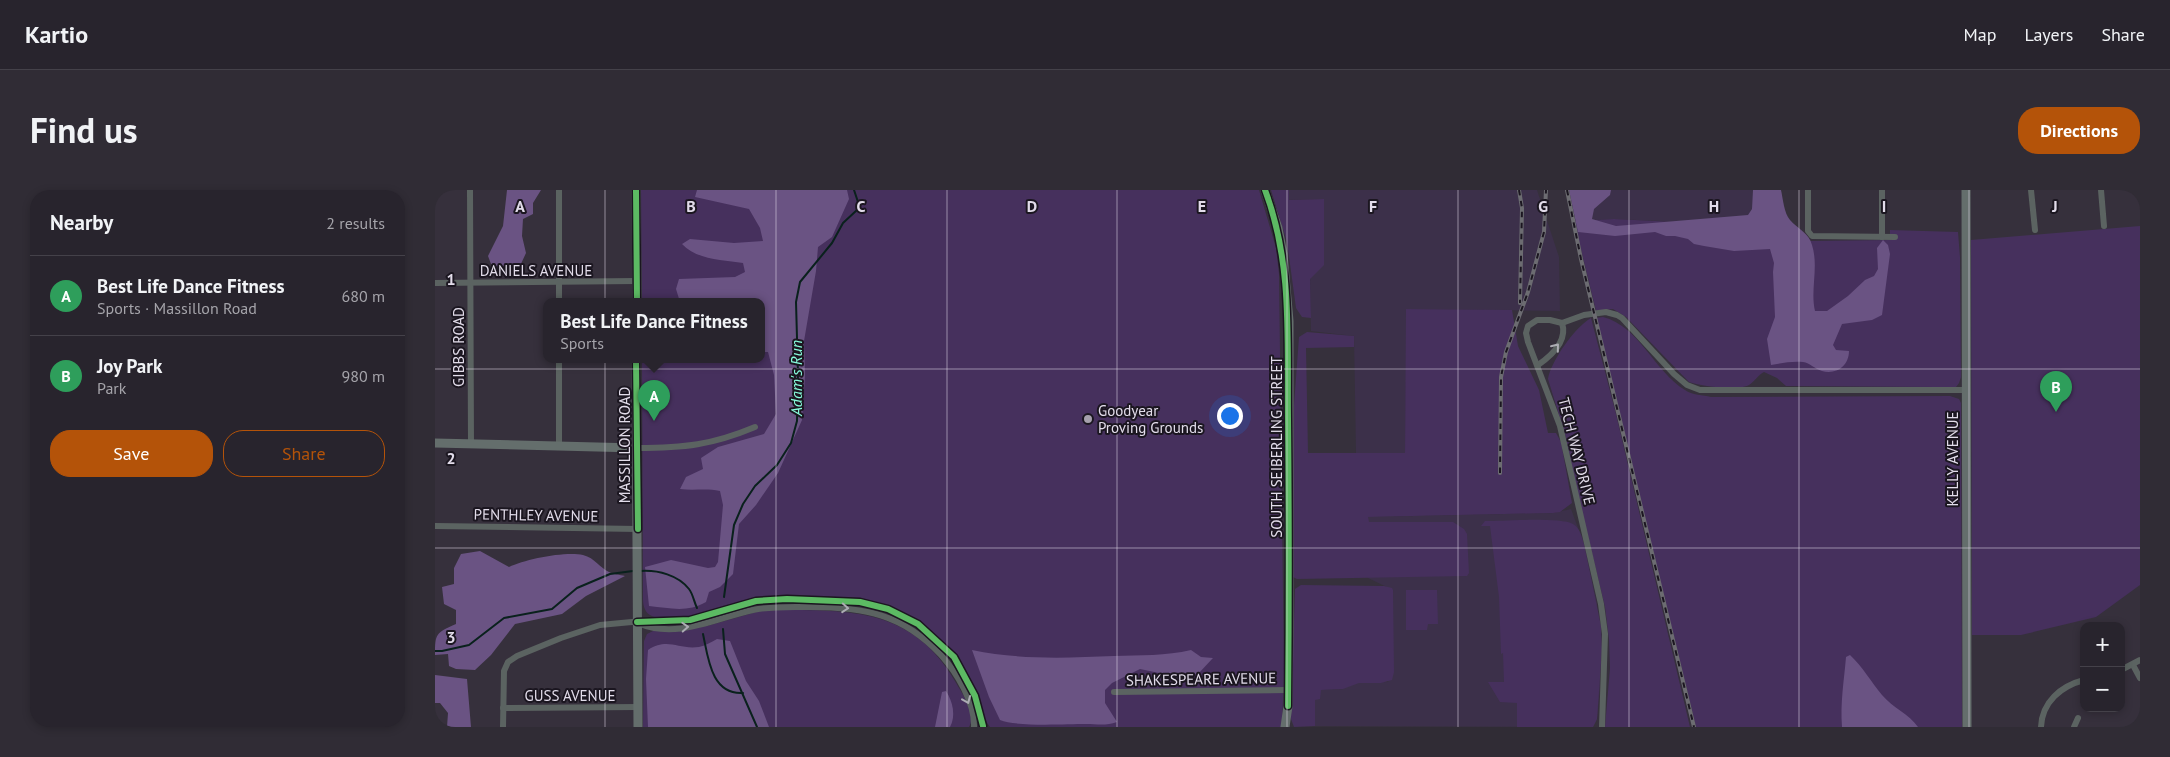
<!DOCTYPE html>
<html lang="en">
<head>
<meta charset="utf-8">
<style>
	:root { --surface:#28242d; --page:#302c35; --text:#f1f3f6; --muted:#a5a4aa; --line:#444149; --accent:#b45309 }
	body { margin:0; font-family:"PT Sans",sans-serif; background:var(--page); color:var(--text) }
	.controls { position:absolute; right:15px; bottom:15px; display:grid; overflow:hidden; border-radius:10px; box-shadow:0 2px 8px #0003 }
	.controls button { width:45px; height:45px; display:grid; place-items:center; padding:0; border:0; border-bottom:1px solid var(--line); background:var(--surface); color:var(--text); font:25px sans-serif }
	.you { position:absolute; left:794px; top:225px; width:18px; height:18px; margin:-12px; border:4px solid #fff; border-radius:50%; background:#1a73e8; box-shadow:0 0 0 8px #1a73e833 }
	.badge { display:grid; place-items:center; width:32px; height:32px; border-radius:50%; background:var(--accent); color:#fff; font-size:16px; font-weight:700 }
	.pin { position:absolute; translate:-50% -41px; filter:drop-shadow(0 1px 2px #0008) }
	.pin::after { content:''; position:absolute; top:26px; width:18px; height:15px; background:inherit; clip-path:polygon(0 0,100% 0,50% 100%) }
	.popup { position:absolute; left:108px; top:108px; width:222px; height:65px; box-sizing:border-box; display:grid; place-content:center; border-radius:10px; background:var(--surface); filter:drop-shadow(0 1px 4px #0005); font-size:16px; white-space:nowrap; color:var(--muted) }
	.popup b { font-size:19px; color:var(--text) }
	.popup::after { content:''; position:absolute; left:50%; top:100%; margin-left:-10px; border:10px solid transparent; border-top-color:var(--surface) }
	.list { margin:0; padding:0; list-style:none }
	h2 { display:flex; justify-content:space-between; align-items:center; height:65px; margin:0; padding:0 20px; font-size:21px }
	h2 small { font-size:16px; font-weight:400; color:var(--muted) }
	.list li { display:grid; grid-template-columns:32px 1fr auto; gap:15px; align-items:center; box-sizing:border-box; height:80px; padding:0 20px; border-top:1px solid var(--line) }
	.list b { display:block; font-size:19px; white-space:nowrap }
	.list p { margin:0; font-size:16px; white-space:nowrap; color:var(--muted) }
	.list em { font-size:16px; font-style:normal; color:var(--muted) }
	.actions { display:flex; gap:10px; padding:15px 20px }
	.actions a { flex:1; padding:11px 0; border:1px solid var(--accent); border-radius:20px; text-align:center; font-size:18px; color:var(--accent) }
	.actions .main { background:var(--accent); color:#fff }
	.map { position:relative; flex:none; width:1705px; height:537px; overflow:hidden; border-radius:20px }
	header { display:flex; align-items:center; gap:30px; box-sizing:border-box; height:70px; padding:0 25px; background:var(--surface); border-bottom:1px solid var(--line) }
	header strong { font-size:24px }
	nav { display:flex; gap:28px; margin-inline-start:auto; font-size:18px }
	.intro { display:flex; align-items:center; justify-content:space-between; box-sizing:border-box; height:120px; padding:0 30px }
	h1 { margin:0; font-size:35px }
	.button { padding:12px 22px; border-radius:20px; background:var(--accent); color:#fff; font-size:18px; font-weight:700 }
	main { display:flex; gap:30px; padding:0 30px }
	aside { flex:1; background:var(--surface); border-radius:20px; box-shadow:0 2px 8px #0003 }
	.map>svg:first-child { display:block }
	.built { fill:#3c304a }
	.green { fill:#46305d }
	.forest { fill:#6a5383 }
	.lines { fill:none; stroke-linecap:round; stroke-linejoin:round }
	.stream { stroke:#0a211d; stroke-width:2 }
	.street { stroke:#5b6361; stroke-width:6 }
	.secondary { stroke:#646e6c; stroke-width:9 }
	.rail-casing { stroke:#6c6c71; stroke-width:4 }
	.rail { stroke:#1b1620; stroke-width:2; stroke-dasharray:5.5; stroke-linecap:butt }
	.cycleway-casing { stroke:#1b1620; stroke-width:9 }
	.cycleway { stroke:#5cba63; stroke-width:6 }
	.oneway { stroke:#acacb3 }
	.grid { fill:none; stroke:#e2dcea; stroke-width:1; stroke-opacity:0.55 }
	.poi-dot { fill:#a6a0ad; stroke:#1b1620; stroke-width:2 }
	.labels { text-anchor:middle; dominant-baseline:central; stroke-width:4; stroke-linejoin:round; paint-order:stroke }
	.street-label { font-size:15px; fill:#e2dcea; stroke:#1b1620 }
	.poi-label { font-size:15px; fill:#e2dcea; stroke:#1b1620; text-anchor:start }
	.water-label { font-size:16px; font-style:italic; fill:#88fddd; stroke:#1b1620 }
	.grid-label { font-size:16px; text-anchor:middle; font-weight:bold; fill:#e2dcea; stroke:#1b1620; stroke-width:4; stroke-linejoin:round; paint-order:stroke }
</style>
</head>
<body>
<header>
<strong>Kartio</strong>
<nav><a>Map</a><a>Layers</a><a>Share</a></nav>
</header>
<div class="intro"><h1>Find us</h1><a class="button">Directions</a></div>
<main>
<aside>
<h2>Nearby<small>2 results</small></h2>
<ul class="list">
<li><span class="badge" style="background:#2e9e5b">A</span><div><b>Best Life Dance Fitness</b><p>Sports · Massillon Road</p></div><em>680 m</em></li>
<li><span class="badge" style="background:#2e9e5b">B</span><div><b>Joy Park</b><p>Park</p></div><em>980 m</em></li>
</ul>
<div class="actions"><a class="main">Save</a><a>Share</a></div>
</aside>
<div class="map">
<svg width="1705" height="537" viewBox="0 0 1705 537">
	<rect width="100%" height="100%" fill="#36303c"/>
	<!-- built -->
	<g class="built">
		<polygon points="854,0 1102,0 1124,67 1125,121 972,119 970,263 921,263 919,146 876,141 875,89 889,9 853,10"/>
		<polygon points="1134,0 1339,0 1341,36 1179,29 1139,31"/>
		<polygon points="1136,319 1149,354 1162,413 1165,497 1162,529 1158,537 880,536 880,509 886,500 907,499 923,493 953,492 958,400 933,388 933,327 1118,323"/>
	</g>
	<!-- green -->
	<g class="green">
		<path d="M206 0H824L841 58 844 84 849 485 847 537H555C545 524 544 507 537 492 515 446 465 412 413 408 385 405 339 407 311 411 289 415 268 426 245 427 236 428 222 430 215 425 207 420 208 410 208 401L207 170H326V112H207Z"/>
		<polygon points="836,0 854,0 854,10 889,9 889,75 875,89 876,128 867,127 861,118 852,52"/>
		<path d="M1179 29 1344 37 1373 51 1455 50V40L1523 42 1525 67 1526 187 1524 193 1521 197H1498L1351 196 1342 188 1329 182C1323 185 1320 191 1314 195 1303 201 1265 196 1254 192L1191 127 1178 119 1161 121 1139 31Z"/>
		<polygon points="1705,36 1705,395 1661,427 1586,445 1537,445 1536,50"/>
		<polygon points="971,119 1077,120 1083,156 1104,200 1113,243 1121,243 1126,252 1137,313 1125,322 1118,323 933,327 934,332 1018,332 1029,339 1032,344 1034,383 1032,386 862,389 858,387 859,215 864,147 872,142 919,146 919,157 871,158 873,263 970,263"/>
		<path d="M1168 127C1204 136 1219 181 1250 200 1257 205 1268 205 1276 207L1515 206 1524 209 1526 213 1527 537H1261L1161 128Z"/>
		<path d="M1156 128 1181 224 1255 537H1170L1175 478 1174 449 1170 417 1142 301 1131 248 1113 189C1116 171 1140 137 1156 128Z"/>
		<path d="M1050 331C1068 331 1125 327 1138 334 1145 338 1147 347 1149 354L1166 436 1167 460 1162 529 1158 537H1082V513L1065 512 1053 492H1069L1068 463 1066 464 1064 407 1055 336H1046Z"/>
		<polygon points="866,395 949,396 957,398 958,400 959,482 957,490 946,493 924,493 908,499 886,500 885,509 880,510 880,536 859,537 856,529 860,399"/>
		<polygon points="971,400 1002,400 1003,434 993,434 992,440 971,440"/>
		<path d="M340 420C421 420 481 419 524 498 530 508 541 526 534 537H208L209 451 212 444 218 441 272 436 325 421Z"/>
	</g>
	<!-- forest -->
	<g class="forest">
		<polygon points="72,0 106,0 98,13 98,24 88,29 87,46 91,63 85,76 68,78 56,74 53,66 68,36"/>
		<path d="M262 0H412L414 9 397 47 383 57 381 81 369 151 370 185 367 230 343 283 321 315 304 334 298 384 285 397 274 402 271 412C252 423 235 418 214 416L210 377 236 370 273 378 280 377 283 372 288 315 285 301C271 298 259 301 245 299L251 287 268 279 266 268 283 257 329 244 341 224 339 185 333 162H327L326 112H245L241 99 244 89 300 87 310 82 308 73C288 70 262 70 247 54L255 49 299 53 328 51 325 38 314 19 260 7Z"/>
		<path d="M1134 0H1176L1175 5 1159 19 1157 29 1181 36 1313 25 1317 19 1318 0H1346C1348 9 1349 23 1355 30 1363 39 1374 43 1377 55 1384 77 1375 100 1380 121H1392L1413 106 1430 90 1439 86 1443 79 1442 58 1448 50 1453 55 1455 64 1447 125 1437 130 1407 134 1398 155 1401 160 1414 161C1414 176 1401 185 1387 181 1380 179 1375 173 1368 172 1357 171 1347 173 1336 175L1332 149 1340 127 1338 82 1339 73 1335 59 1299 61 1269 56 1259 54 1253 49 1240 46H1231L1220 42 1180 46 1143 42Z"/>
		<path d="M45 361 74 377C90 369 131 361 148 365 160 368 165 378 174 382 178 384 185 385 190 386L151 406 127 424 80 434 56 465 40 480 21 479 14 476 13 464 0 465C0 443 1 443 21 434V420L9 414 7 397 19 394V378L26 364Z"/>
		<path d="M282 449 295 451 311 491 324 511 334 537H213L211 489 213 460C233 447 243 460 264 457 270 456 276 452 282 449Z"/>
		<path d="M537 460C584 470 632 468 679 466 705 465 731 466 756 460L766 467 778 468 763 484 756 485 746 492 729 484 705 479 677 493 670 500V513L682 532C671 536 662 534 651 534 630 534 582 537 565 530L554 507Z"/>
		<path d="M1415 465C1428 477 1436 492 1447 505 1458 518 1474 524 1483 537H1407C1405 513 1409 491 1411 467Z"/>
		<polygon points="0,485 32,489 36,537 12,537 13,523 5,513 0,513"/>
		<path d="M511 501C518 512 521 526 515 537H500L507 502Z"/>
	</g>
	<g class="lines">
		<!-- stream -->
		<g class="stream">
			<path d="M206 381C223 380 243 385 254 399 258 404 259 412 262 418"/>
			<polyline points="289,407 299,335 308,314 320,296 342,275 356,253 362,231 363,184 361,112 365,92 397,53 408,33 422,20 424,15 419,0"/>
			<polyline points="288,439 290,464 322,537"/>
			<path d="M268 444C273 467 276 505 308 503"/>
			<polyline points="0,461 7,461 34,455 69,428 117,419 142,398 175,384 198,381"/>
		</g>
		<!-- street -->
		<g class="street">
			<polyline points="35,0 36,254"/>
			<polyline points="124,0 124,112"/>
			<polyline points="1373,0 1373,41 1377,46 1460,47"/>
			<polyline points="1447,0 1447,47"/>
			<polyline points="1596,0 1600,40"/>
			<polyline points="1666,0 1669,36"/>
			<polyline points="0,93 201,91"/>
			<polyline points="124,170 124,255"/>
			<path d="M1103 175C1116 166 1133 151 1127 133"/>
			<path d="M202 258C249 258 277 255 320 237"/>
			<polyline points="0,336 203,339"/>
			<path d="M203 433C241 450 281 428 318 420 337 416 356 417 375 417 429 417 468 424 506 465 522 483 540 513 539 537"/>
			<polyline points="1698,475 1705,488"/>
			<polyline points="1686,480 1705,470"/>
			<polyline points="679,502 853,500"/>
			<polyline points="68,518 203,517"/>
			<polyline points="68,537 69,481 73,472 82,466 126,448 165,435 218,430 255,430 321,411 352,409 425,412 453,419 483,434 519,467 540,506 548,536"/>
			<polyline points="1167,537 1170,444 1166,414 1125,236 1093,152 1091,143 1093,136 1102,130 1115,130 1127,133 1149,125 1171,122 1182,125 1187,128 1239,184 1252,195 1265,200 1531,200"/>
			<path d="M1606 537C1607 512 1626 496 1649 490"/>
			<polyline points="1639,537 1643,528"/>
		</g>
		<!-- secondary -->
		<g class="secondary">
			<polyline points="201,0 202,112"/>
			<polyline points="830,0 843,38 848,64 854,131 854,439 853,516 850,537"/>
			<polyline points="1531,0 1532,537"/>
			<polyline points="201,170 203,537"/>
			<polyline points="0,253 202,258"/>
		</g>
		<defs>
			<g id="rail">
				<polyline points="1084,0 1087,18 1085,113"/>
				<polyline points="1132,0 1146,69 1259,537"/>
				<polyline points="1065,283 1066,187 1071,162 1093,102 1109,42 1111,0"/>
			</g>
		</defs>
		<!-- rail casing -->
		<use href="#rail" class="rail-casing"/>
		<!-- rail -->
		<use href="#rail" class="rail"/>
		<defs>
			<g id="cycleway">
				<polyline points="201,0 202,112"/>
				<path d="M830 0C858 74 852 151 853 228 854 324 854 420 853 516"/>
				<polyline points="201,170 203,339"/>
				<polyline points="202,432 255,430 321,411 352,409 425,412 453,419 483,434 519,467 540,506 548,536"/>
			</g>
		</defs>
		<!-- cycleway casing -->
		<use href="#cycleway" class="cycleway-casing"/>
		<!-- cycleway -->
		<use href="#cycleway" class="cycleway"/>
	</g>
	<!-- one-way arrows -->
	<defs><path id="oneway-chevron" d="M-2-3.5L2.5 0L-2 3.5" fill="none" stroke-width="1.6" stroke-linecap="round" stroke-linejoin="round" transform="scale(1.25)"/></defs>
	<g class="oneway">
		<use href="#oneway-chevron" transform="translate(1121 157) rotate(-51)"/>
		<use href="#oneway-chevron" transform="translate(410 418) rotate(4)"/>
		<use href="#oneway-chevron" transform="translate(250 437) rotate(-3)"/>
		<use href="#oneway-chevron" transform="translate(532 510) rotate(67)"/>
	</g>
	<!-- grid -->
	<path class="grid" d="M170 0V537M341 0V537M512 0V537M682 0V537M852 0V537M1023 0V537M1194 0V537M1364 0V537M1534 0V537M0 179H1705M0 358H1705"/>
	<!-- markers -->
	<circle class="poi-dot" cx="653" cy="229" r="5"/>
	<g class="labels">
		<!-- street labels -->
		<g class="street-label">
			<text x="101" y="80">DANIELS AVENUE</text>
			<text transform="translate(23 157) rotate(-90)">GIBBS ROAD</text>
			<text transform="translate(189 255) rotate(-90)">MASSILLON ROAD</text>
			<text transform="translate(841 257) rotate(-90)">SOUTH SEIBERLING STREET</text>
			<text transform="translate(1142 261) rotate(76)">TECH WAY DRIVE</text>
			<text transform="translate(1517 269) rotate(-90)">KELLY AVENUE</text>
			<text transform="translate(101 325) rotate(1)">PENTHLEY AVENUE</text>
			<text transform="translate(766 489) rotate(-1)">SHAKESPEARE AVENUE</text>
			<text x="135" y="505">GUSS AVENUE</text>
		</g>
		<!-- poi labels -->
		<g class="poi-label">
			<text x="663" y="220">Goodyear<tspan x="663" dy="17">Proving Grounds</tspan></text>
		</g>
		<!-- water labels -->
		<g class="water-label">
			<text transform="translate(361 188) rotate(-90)">Adam's Run</text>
		</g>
	</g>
	<g class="grid-label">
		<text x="85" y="22">A</text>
		<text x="256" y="22">B</text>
		<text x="426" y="22">C</text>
		<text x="597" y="22">D</text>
		<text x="767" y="22">E</text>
		<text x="938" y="22">F</text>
		<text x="1108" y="22">G</text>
		<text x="1279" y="22">H</text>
		<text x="1449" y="22">I</text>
		<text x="1620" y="22">J</text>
		<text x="16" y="95">1</text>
		<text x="16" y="274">2</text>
		<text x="16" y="453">3</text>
	</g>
</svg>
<div class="controls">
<button>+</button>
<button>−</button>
</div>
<div class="you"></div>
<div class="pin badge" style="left:219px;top:231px;background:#2e9e5b">A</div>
<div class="popup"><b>Best Life Dance Fitness</b>Sports</div>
<div class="pin badge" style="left:1621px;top:222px;background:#2e9e5b">B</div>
</div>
</main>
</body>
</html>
